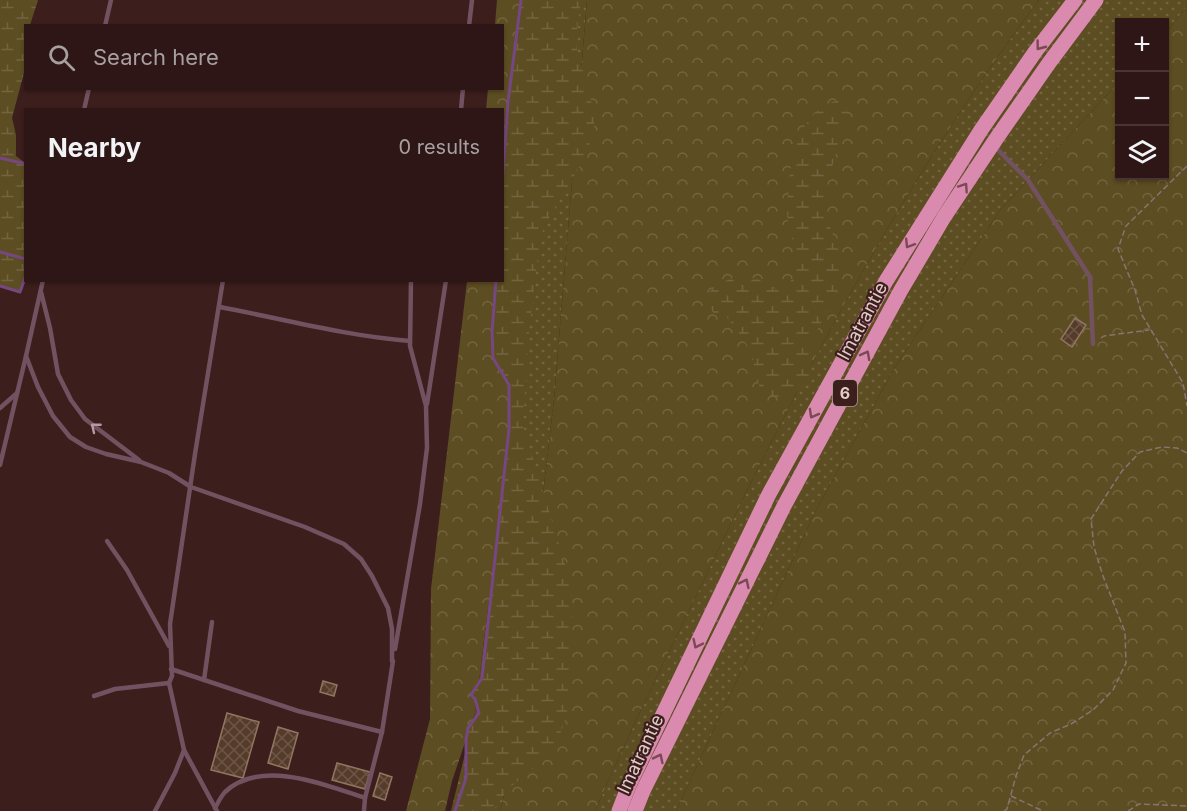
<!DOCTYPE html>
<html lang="en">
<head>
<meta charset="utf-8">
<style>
	:root { --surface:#2d1615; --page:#351f1e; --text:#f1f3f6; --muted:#a79fa0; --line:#483534 }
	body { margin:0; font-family:Inter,sans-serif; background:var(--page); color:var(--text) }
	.controls { position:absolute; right:18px; top:18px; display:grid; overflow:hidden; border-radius:0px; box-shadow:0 2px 4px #0004 }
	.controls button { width:54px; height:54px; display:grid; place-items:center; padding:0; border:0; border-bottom:2px solid var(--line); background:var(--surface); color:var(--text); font:30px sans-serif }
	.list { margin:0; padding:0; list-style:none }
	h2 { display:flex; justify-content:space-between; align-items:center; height:78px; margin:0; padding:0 24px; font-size:26px }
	h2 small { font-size:20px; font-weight:400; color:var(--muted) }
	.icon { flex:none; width:33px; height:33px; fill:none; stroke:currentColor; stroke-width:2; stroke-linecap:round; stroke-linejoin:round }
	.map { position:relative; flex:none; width:1187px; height:811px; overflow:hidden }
	.search { position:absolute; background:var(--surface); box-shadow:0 2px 4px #0004; left:24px; top:24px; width:480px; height:66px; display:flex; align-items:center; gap:15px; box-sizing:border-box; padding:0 21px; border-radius:0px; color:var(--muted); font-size:22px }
	.panel { position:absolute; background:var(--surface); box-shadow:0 2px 4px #0004; left:24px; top:108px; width:480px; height:174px; border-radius:0px }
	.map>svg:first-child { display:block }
	.green { fill:url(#green-dots) }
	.forest { fill:url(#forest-crowns) }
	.wetland { fill:url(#wetland-marsh) }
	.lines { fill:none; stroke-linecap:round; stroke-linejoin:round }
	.stream { stroke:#764782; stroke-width:3 }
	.building { fill:url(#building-cross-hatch); stroke:#937661; stroke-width:1.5 }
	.path { stroke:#8c7270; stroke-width:1.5; stroke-dasharray:6 3; stroke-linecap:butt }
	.lane { stroke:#725260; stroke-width:4.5 }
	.highway { stroke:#da8aae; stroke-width:15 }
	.oneway { stroke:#7b4956 }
	.oneway2 { stroke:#b59ba0 }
	.labels { text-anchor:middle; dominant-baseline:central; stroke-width:4.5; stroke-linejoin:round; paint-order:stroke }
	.shield { fill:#3c1e1c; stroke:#b09896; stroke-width:1.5 }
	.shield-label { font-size:16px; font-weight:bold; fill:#e1ccca }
	.street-label { font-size:18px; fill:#e1ccca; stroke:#3c1e1c }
</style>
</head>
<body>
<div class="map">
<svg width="1187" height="811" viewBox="0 0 1187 811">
	<defs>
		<pattern id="green-dots" width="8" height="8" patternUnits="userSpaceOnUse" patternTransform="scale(1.5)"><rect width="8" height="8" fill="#5d4d22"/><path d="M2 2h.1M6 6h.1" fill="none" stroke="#746541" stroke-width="1.8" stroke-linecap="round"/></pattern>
		<pattern id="forest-crowns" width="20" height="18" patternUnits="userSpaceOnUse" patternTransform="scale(1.5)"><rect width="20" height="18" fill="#5d4d22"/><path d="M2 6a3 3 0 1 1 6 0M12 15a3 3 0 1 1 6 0" fill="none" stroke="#746541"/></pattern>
		<pattern id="wetland-marsh" width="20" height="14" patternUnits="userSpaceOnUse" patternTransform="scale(1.5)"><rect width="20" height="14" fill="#5d4d22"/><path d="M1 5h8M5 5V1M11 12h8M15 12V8" fill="none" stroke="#746541"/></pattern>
		<pattern id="building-cross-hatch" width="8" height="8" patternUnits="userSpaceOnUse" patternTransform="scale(1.5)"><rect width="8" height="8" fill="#553b29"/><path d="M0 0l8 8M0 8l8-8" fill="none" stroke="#6d5647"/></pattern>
	</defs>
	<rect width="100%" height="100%" fill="#3c1e1c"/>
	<!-- green -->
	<g class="green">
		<polygon points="538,0 587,0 554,399 512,763 500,811 451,811 475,713 513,408"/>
		<path d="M1039 0H1187V6L1165 34 1164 22H1120L1119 82 1001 209 895 367 815 512 676 811H595C628 735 664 662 700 588 797 384 903 181 1039 0Z"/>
	</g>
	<!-- forest -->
	<g class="forest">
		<polygon points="497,0 538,0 513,408 475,713 452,781 445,811 406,811 430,719 431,589 467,281 502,280 502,110 486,109 488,89 502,88 502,26 495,25"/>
		<path d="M587 0H1039C903 181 797 384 700 588 664 662 628 735 595 811H500L512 763 554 399Z"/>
		<polygon points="1187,6 1187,811 676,811 815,512 895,367 1001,209 1119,82 1120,176 1164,176 1165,34"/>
	</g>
	<!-- wetland -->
	<g class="wetland">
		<polygon points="0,0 38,0 30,25 26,26 25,69 12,118 16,135 16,156 25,163 26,276 20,292 0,286"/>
		<polygon points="521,0 581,0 577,29 577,49 594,112 594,133 580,166 544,226 537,263 529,331 523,426 572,586 572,628 567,714 557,743 550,754 509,788 493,811 455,811 466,778 466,740 468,728 479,713 475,699 471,695 482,678 509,429 509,385 493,358 492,332 496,281 502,280 503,184 509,98"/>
		<path d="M838 100 846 105C848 115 845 117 842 126 839 136 837 147 835 157 831 170 826 183 825 197 823 222 840 242 841 267 842 296 819 320 810 347 806 359 816 370 808 382 801 392 784 400 772 396 755 391 755 372 753 358 750 346 734 326 726 316L715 315 703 299C712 287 733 273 749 277 758 278 768 285 776 289 785 286 793 282 796 272 800 257 791 237 788 222 786 209 788 194 789 181 793 149 802 110 838 100Z"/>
	</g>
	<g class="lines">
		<!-- stream -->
		<g class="stream">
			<polyline points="0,158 26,164"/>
			<polyline points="502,185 508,102 521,0"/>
			<polyline points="0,252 26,259"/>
			<polyline points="0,286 20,292 26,275"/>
			<polyline points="455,811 466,778 466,740 468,728 479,713 475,699 471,695 482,678 509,429 509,385 493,358 492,332 496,280"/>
		</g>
	</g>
	<!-- building -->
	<g class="building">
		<polygon points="1075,318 1086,325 1072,347 1061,339"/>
		<polygon points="323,681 337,685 334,696 320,692"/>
		<polygon points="227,713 259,722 243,778 211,770"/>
		<polygon points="278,727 298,733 288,769 268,763"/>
		<polygon points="337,763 370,772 365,789 332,780"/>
		<polygon points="380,773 392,777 385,800 373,796"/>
	</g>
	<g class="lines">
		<!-- path -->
		<g class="path">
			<polyline points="1187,166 1126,226 1118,249 1135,290 1142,315 1183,383 1187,406"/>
			<polyline points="1101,338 1104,336 1149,330"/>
			<polyline points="1011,796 1043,811"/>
			<polyline points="1004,811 1007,809 1016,776 1024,755 1050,733 1071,724 1093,710 1113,690 1126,663 1125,632 1103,576 1094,547 1091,519 1122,471 1140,452 1162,447 1177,448 1187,453"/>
			<polyline points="1128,811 1139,804 1187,806"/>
		</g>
		<!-- lane -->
		<g class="lane">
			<polyline points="105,26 111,0"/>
			<polyline points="469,26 472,0"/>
			<polyline points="84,110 89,88"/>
			<polyline points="461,110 463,88"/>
			<polyline points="994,146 1028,180 1090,277 1093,344"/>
			<polyline points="43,280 26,356 38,387 53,416 70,437 86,447 106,454 141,462 169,473 191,487 305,527 344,544 361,559 372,576 388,608 392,629 392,661"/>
			<polyline points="41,292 50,328 58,374 71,400 85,419 139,460"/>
			<path d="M220 307C283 319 346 336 410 341"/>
			<polyline points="427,404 446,280"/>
			<polyline points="0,408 17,393"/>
			<polyline points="0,465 26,356"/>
			<polyline points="107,541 127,570 169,646"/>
			<polyline points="395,649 420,504 427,448 426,406 410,346 411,280"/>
			<polyline points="171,669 298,711 382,732"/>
			<polyline points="204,680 212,622"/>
			<polyline points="94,696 115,689 169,683"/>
			<path d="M215 808C218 803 221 796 225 792 261 758 326 785 365 798"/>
			<polyline points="155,811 175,773 184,750"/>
			<polyline points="217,811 184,750 169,683 172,676 170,624 195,454 223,280"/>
			<polyline points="364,811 365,798 382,732 393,661"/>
		</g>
		<!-- highway -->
		<g class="highway">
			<polyline points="619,811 629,785 768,496 886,281 981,130 1035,52 1075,0"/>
			<polyline points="635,811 643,791 784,506 901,290 944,217 996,139 1049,63 1096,0"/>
		</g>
	</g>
	<!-- one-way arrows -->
	<defs><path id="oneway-chevron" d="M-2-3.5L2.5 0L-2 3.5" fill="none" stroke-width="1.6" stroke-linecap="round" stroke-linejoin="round" transform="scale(1.5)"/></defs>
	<g class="oneway">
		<use href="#oneway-chevron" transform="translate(1040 46) rotate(127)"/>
		<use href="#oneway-chevron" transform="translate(964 187) rotate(-56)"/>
		<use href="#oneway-chevron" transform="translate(909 244) rotate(122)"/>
		<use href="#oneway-chevron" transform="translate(866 355) rotate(-62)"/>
		<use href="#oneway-chevron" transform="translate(813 414) rotate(119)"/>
		<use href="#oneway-chevron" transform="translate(745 583) rotate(-64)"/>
		<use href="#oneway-chevron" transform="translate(697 644) rotate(116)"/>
		<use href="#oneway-chevron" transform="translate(659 758) rotate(-64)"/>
	</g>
	<use class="oneway2" href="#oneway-chevron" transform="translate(95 427) rotate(-141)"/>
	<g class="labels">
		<!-- shield labels -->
		<rect class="shield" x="833" y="380" width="24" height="26" rx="4.5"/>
		<g class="shield-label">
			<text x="845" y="393">6</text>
		</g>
		<!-- street labels -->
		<g class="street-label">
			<text transform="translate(862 321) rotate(-62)">Imatrantie</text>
			<text transform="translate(640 754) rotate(-65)">Imatrantie</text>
		</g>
	</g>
</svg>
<div class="controls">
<button>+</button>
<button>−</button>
<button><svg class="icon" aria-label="layers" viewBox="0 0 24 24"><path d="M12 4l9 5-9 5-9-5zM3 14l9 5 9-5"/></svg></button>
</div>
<div class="search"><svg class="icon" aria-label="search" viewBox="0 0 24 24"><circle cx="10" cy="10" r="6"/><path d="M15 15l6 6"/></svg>Search here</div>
<section class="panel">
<h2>Nearby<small>0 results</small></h2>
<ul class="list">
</ul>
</section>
</div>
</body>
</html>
